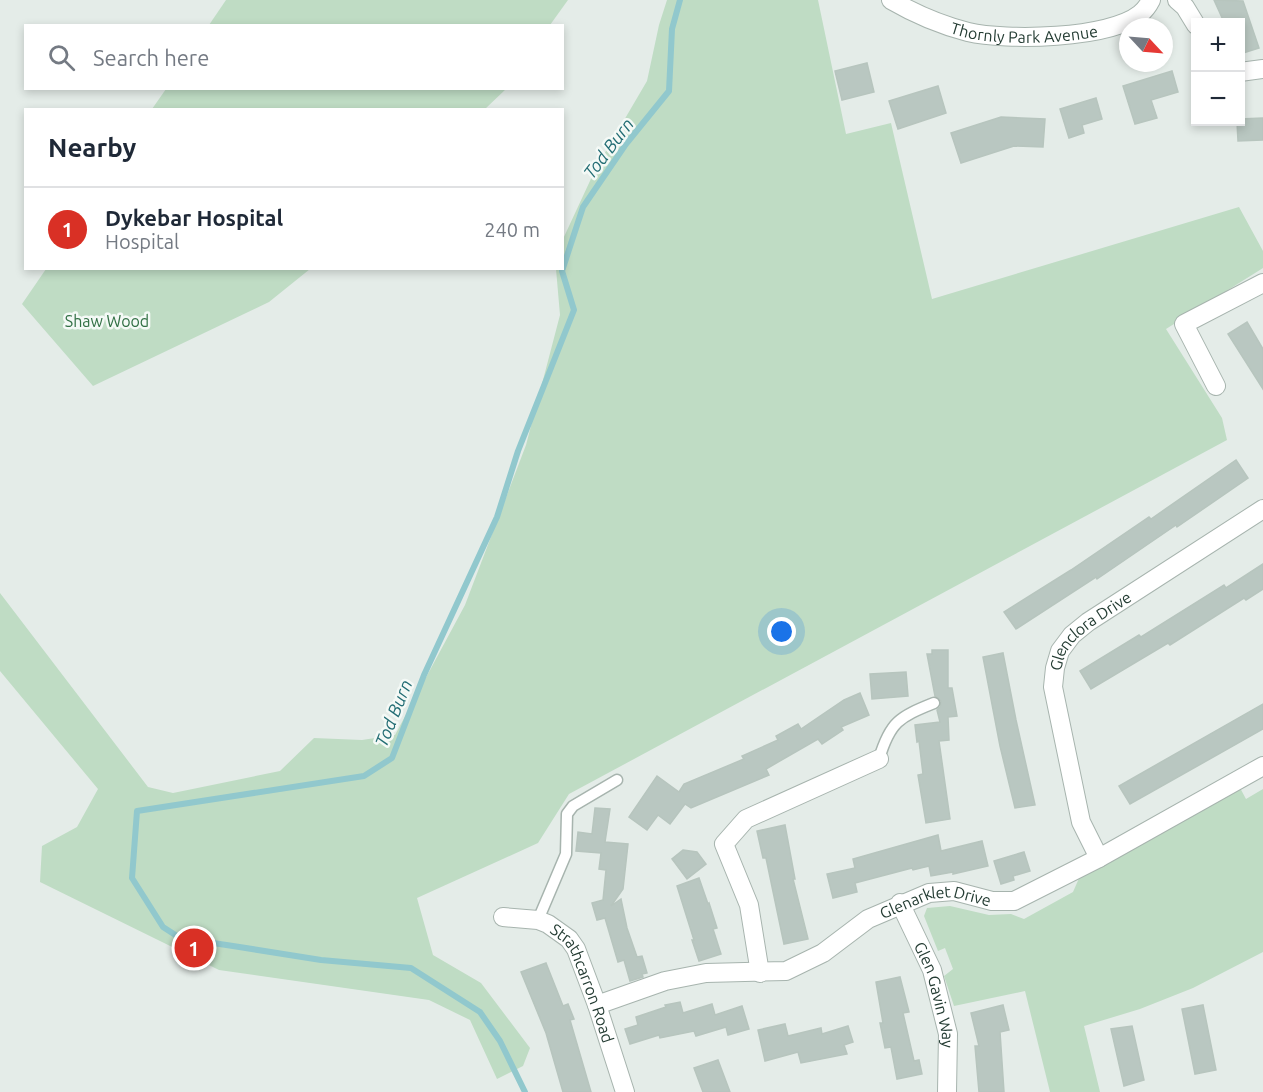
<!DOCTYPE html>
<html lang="en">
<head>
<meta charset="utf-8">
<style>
	:root { --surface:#fff; --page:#f6f6f7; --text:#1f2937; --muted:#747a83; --line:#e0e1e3; --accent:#d93025 }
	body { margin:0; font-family:Ubuntu,sans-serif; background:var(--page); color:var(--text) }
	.controls { position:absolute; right:18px; top:18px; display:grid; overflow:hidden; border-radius:0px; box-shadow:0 3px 9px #0003 }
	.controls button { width:54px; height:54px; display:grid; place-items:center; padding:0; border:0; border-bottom:2px solid var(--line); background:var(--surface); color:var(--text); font:30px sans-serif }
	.compass { position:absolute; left:1119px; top:18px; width:54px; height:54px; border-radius:50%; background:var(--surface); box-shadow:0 3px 9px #0003; rotate:116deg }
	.you { position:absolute; left:782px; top:632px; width:21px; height:21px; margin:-15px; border:4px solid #fff; border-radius:50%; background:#1a73e8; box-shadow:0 0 0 9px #1a73e833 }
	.badge { display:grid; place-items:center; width:39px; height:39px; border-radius:50%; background:var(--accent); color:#fff; font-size:20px; font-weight:700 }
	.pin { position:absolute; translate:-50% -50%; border:3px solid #fff; box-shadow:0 2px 6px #0006 }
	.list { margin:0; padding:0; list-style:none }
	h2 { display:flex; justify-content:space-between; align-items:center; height:78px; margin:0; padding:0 24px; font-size:26px }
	h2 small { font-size:20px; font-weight:400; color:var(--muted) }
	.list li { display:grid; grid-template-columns:39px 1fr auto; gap:18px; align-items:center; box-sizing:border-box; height:84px; padding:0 24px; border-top:2px solid var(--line) }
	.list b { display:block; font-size:22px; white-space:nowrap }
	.list p { margin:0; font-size:20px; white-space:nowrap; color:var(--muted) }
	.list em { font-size:20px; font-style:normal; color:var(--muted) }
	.icon { flex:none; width:33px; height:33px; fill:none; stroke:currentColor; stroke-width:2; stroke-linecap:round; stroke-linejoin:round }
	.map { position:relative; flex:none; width:1263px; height:1092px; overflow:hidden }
	.search { position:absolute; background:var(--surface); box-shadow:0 3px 9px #0003; left:24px; top:24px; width:540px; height:66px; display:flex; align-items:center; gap:15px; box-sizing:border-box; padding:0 21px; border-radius:0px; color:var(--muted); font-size:22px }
	.panel { position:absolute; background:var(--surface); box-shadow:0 3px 9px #0003; left:24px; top:108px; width:540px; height:162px; border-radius:0px }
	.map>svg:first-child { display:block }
	.green { fill:#bfdcc4 }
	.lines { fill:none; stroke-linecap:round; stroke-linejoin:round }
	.stream { stroke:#91c8cd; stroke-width:6 }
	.building { fill:#b9c7c1; stroke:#b7c5be; stroke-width:1.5 }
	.service-casing { stroke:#a7b4ae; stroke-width:13 }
	.minor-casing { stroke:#a7b4ae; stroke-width:20 }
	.service { stroke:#fff; stroke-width:10 }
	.minor { stroke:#fff; stroke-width:18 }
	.labels { text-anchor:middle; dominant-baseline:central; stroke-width:5; stroke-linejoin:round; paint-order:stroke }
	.street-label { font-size:16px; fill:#253d34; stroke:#f4f9f6 }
	.park-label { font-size:16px; fill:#327045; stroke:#f4f9f6 }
	.water-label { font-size:18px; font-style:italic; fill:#236d74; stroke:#f4f9f6 }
</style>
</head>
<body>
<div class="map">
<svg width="1263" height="1092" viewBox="0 0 1263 1092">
	<rect width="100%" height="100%" fill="#e4ece8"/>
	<!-- green -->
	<g class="green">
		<polygon points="226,0 568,0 550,25 209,25"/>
		<polygon points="667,0 818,0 846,134 891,123 932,299 1239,207 1263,251 1263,268 1166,329 1222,418 1227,440 569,794 538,843 417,898 433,955 481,983 530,1048 523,1066 497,1079 470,1020 429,1000 219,970 40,882 42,846 77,827 98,789 0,671 0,593 148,787 173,793 280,771 314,738 362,740 395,735 465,605 526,445 560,315 556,269 562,268 563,239 596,168 647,81 659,25"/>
		<polygon points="166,89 166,88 506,89 485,109 152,109"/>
		<polygon points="46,269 46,268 310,269 269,302 93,386 22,304"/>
		<polygon points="1239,786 1246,799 1263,789 1263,952 1193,988 1140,1009 1084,1026 1100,1092 1050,1092 1025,991 954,1006 944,976 953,969 945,948 938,951 924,916 927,908 950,906 989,915 1011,914 1024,919 1073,892 1080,876"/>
	</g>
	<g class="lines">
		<!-- stream -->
		<polyline class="stream" points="525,1092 500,1041 480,1012 411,968 321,960 233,946 180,938 163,927 132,878 137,811 364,776 392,758 424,675 497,517 518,451 574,310 562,271 583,207 626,144 669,91 672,29 680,0"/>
	</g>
	<!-- building -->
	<g class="building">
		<polygon points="1214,0 1243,1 1259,48 1240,54 1240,22 1224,22"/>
		<polygon points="867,63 874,92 842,100 835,71"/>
		<polygon points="1172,71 1178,92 1151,100 1157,118 1135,124 1123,86"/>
		<polygon points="938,86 946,113 898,129 889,101"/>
		<polygon points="1096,98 1102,119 1082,125 1084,133 1069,138 1060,109"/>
		<polygon points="1001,117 1045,119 1043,147 1014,146 961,163 951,133"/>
		<polygon points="1263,118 1263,140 1238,141 1237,122 1240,122 1240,119"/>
		<polygon points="1247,322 1263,349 1263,389 1228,334"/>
		<polygon points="1236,460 1248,478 1177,527 1176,525 1097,579 1096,577 1016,629 1004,612 1071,570 1149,517 1151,519"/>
		<polygon points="1263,564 1263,589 1246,600 1244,598 1170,645 1168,643 1091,689 1080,671 1139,635 1141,637 1224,585 1226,588"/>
		<polygon points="932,650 948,650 948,688 952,688 957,716 948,717 949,740 939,741 950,819 926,823 918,775 923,774 919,741 917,742 915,725 940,722 937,710 940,707 941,701 935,696 927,654 932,654"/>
		<polygon points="1003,653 1016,720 1035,805 1015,808 1000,746 983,657"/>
		<polygon points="906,672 908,696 872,699 870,674"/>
		<polygon points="860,693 869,715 841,727 843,730 822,744 818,739 766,769 769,775 691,808 685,804 670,824 658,815 647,830 629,817 657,776 679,792 684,784 744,759 742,756 778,740 776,736 798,724 801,729 844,700"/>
		<polygon points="1263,704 1263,729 1130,804 1119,786"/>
		<polygon points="595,808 610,809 605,842 628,844 623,889 611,906 621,899 627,928 637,957 642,956 647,973 642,974 643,977 630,981 624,960 618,962 605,918 597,920 592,903 603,900 606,870 599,869 601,853 576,851 578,832 592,834"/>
		<polygon points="785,825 795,879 793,879 808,939 784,944 766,858 763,858 757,831"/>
		<polygon points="938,835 941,851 982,841 988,866 953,874 953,872 931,876 929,866 913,870 912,868 855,883 857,892 833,898 827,874 855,868 853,859"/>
		<polygon points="683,850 697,852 706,864 687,879 672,859"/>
		<polygon points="1024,852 1030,871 1013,876 1014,880 1001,884 994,861"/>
		<polygon points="699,878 708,904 709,903 717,928 713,929 721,954 699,961 692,940 694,940 677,886"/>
		<polygon points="546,963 563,1006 568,1004 574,1019 570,1020 591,1092 563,1092 546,1033 521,972"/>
		<polygon points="900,977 909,1012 903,1013 914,1061 919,1060 922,1074 897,1079 891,1047 885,1048 880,1023 883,1023 876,982"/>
		<polygon points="680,1002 683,1013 712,1004 715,1015 742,1006 749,1029 728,1035 726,1027 696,1036 694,1031 660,1038 659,1035 630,1044 625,1029 638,1025 636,1017 666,1007 665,1005"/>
		<polygon points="1003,1005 1009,1030 1000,1032 1004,1092 979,1092 975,1046 979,1046 971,1013"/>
		<polygon points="1203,1005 1216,1070 1195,1074 1182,1009"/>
		<polygon points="785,1024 788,1036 821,1028 822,1034 848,1026 853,1042 844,1045 847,1054 801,1063 798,1052 765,1061 758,1030"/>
		<polygon points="1132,1026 1144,1080 1124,1086 1111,1029"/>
		<polygon points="718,1060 730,1092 703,1092 694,1068"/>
	</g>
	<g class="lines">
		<defs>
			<g id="service">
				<path d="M879 759C890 722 899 717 934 703"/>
				<polyline points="538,920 566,854 567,814 573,806 617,780"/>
			</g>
			<g id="minor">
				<path id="s1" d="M891 0C915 14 941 25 968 32 1006 41 1109 39 1140 14 1145 10 1148 6 1151 0"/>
				<polyline points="1177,0 1185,7 1196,25"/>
				<polyline points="1240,72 1263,69"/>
				<polyline points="1216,386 1184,324 1263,283"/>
				<path id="s2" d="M1099 858 1081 822 1053 687 1055 668 1060 651 1072 635 1088 622 1263 509"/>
				<path id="s3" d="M900 903 932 970 948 1034 947 1092"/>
				<path id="s4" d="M503 917 538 920 548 924 569 939 576 949 597 1005 625 1092"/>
				<polyline points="760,973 749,905 724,844 746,819 879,759"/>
				<path id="s5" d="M597 1005 665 981 706 973 786 971 823 953 868 919 929 893 954 891 992 901H1014L1099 858 1263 766"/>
			</g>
		</defs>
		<!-- service casing -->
		<use href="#service" class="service-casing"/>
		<!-- minor casing -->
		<use href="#minor" class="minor-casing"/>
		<!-- service -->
		<use href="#service" class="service"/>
		<!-- minor -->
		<use href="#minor" class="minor"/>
	</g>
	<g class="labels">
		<!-- street labels -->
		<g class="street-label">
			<text stroke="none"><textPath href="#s1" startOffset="140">Thornly Park Avenue</textPath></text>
			<text stroke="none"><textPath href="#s2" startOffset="250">Glenclora Drive</textPath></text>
			<text stroke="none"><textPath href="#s5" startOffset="363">Glenarklet Drive</textPath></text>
			<text stroke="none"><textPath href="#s4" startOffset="117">Strathcarron Road</textPath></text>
			<text stroke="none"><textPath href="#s3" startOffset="99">Glen Gavin Way</textPath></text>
		</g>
		<!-- park labels -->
		<g class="park-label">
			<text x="107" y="321">Shaw Wood</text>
		</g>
		<!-- water labels -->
		<g class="water-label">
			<text transform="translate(608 148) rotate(-53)">Tod Burn</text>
			<text transform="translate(393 713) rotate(-68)">Tod Burn</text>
		</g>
	</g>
</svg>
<div class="controls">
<button>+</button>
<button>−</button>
</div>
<svg class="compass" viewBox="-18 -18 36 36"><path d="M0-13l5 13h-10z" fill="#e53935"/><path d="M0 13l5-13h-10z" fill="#747a83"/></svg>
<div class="you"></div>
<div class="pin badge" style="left:194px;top:948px">1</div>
<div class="search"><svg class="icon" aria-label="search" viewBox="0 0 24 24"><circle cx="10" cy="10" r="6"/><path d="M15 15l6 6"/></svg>Search here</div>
<section class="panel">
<h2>Nearby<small></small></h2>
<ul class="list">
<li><span class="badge">1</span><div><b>Dykebar Hospital</b><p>Hospital</p></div><em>240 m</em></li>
</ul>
</section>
</div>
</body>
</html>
